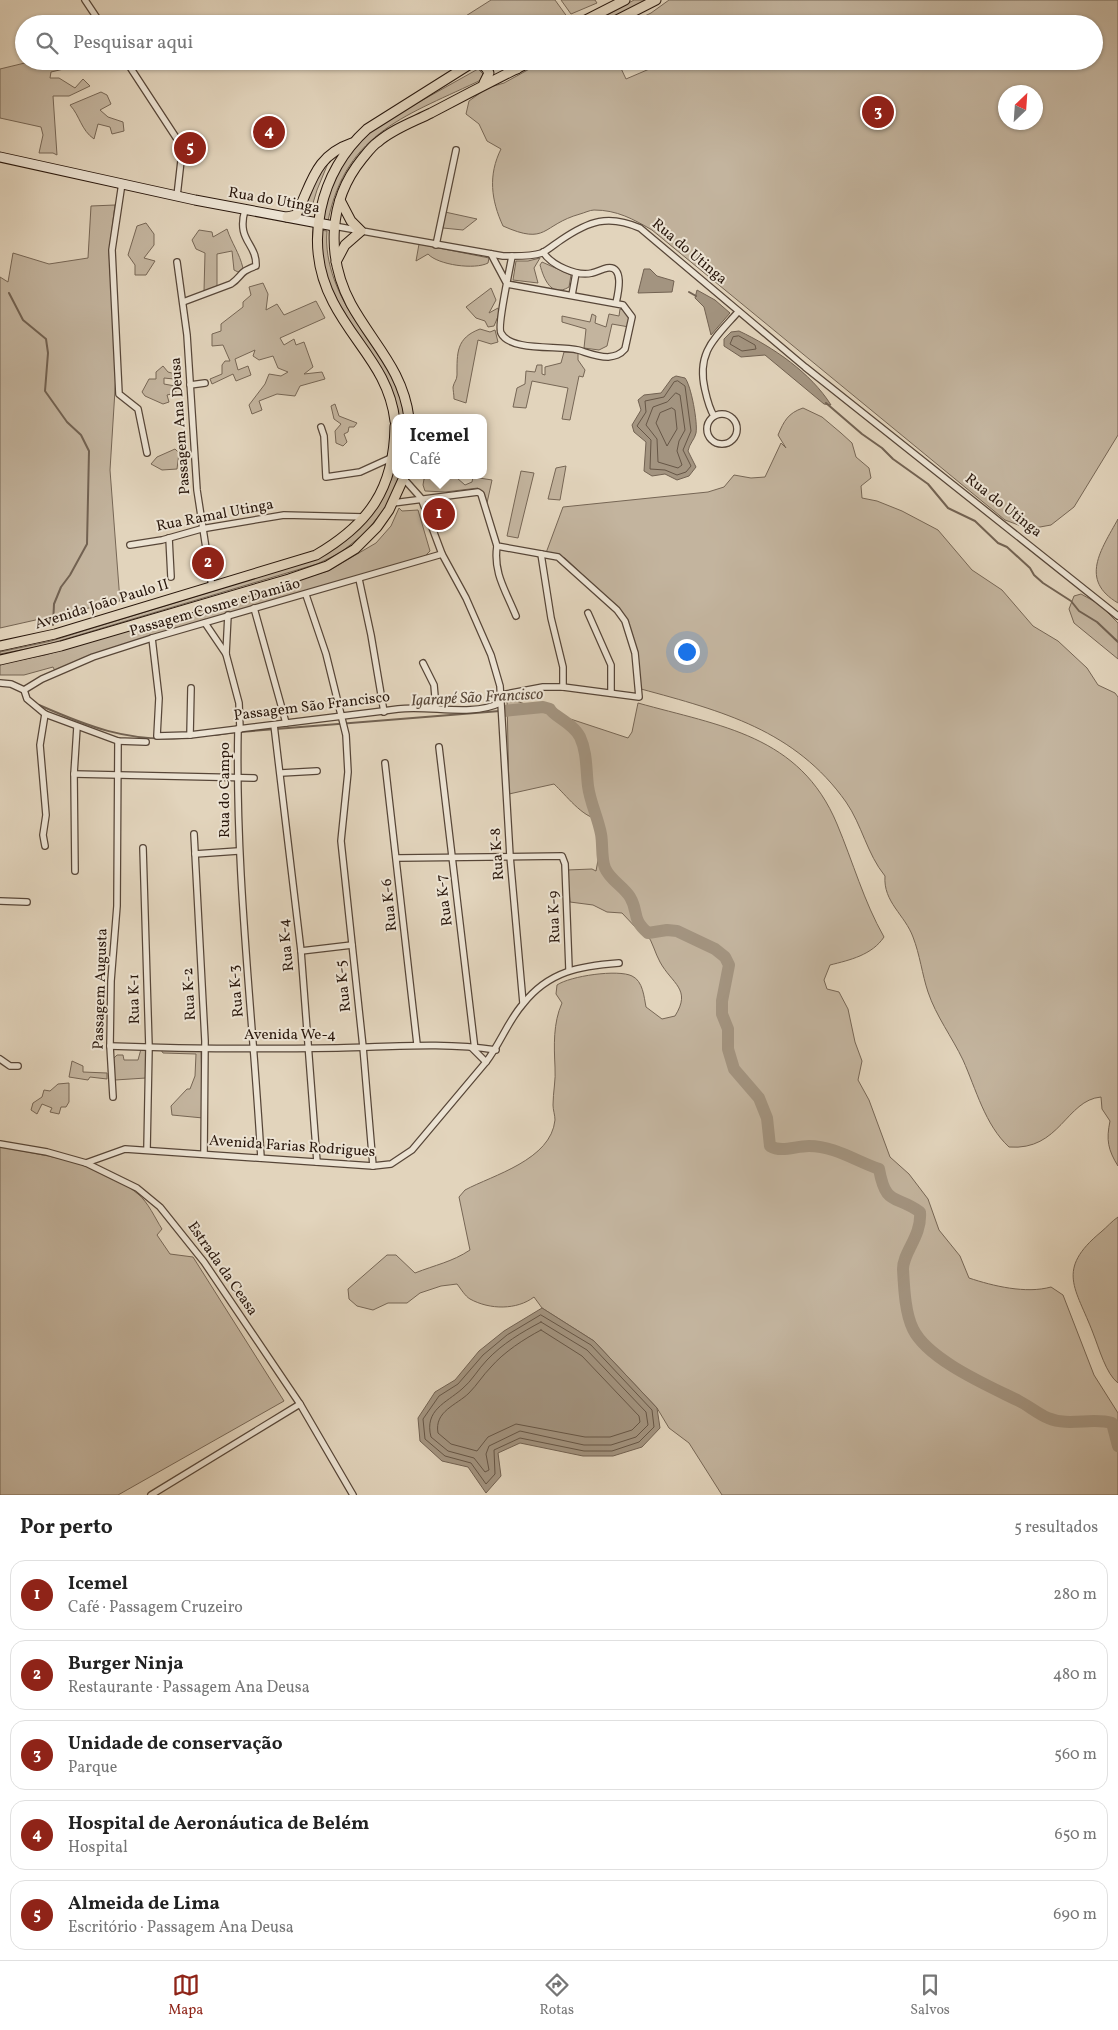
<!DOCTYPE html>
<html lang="pt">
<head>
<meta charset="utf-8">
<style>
	:root { --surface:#fff; --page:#f2f2f2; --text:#222; --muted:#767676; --line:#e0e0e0; --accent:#8f2418 }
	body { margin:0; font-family:Vollkorn,serif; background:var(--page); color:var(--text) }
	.compass { position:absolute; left:998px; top:85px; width:45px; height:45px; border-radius:50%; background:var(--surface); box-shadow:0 1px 4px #0004; rotate:25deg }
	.you { position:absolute; left:686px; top:651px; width:18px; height:18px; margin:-12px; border:4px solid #fff; border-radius:50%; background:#1a73e8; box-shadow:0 0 0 8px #1a73e833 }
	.badge { display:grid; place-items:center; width:32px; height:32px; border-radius:50%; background:var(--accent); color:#fff; font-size:16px; font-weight:700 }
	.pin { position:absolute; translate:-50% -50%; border:2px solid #fff; box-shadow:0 1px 5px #0006 }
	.popup { position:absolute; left:392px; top:414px; width:95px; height:65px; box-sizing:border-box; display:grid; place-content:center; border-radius:10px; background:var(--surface); filter:drop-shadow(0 1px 4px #0005); font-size:16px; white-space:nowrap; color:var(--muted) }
	.popup b { font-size:19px; color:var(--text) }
	.popup::after { content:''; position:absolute; left:50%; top:100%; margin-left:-10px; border:10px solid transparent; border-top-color:var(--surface) }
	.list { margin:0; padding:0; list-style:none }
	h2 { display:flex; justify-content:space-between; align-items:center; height:65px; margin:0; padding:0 20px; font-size:21px }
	h2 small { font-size:16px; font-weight:400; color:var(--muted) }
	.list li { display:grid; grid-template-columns:32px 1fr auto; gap:15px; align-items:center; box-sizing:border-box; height:70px; margin:0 10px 10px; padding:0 10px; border:1px solid var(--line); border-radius:15px }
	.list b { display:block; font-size:19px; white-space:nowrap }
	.list p { margin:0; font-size:16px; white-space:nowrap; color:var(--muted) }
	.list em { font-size:16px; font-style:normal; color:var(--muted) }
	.icon { flex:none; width:28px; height:28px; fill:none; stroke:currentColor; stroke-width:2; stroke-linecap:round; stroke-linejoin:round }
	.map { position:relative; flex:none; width:1118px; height:1495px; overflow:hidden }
	.search { position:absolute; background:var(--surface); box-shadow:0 1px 4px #0004; left:15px; right:15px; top:15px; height:55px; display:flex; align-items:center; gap:12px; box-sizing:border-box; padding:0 18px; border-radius:28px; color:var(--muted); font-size:19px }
	.sheet { height:465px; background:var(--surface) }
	nav { display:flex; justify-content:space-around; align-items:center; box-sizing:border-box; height:70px; border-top:1px solid var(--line); background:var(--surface); font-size:14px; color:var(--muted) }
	nav a { display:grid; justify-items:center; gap:2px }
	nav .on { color:var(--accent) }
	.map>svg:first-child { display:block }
	.green { fill:#c3b49e; stroke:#766655; fill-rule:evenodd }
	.water { fill:#a39480; stroke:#726252 }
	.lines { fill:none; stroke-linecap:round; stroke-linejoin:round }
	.shore { stroke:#665646; stroke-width:1 }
	.stream { stroke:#726252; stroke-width:2 }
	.river { stroke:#a39480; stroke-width:12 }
	.street-casing { stroke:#574638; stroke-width:8 }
	.secondary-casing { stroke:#29170c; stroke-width:11 }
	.primary-casing { stroke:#29170c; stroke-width:11 }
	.street { stroke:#ece3d3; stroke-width:5.5 }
	.secondary { stroke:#ece3d3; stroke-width:9 }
	.primary { stroke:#e2d4bc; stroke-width:9 }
	.labels { text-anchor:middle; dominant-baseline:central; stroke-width:4; stroke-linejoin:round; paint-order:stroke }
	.street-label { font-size:15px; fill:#29170c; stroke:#ece3d3 }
	.water-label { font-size:16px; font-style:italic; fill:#5a493a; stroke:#ece3d3 }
</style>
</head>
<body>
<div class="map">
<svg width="1118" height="1495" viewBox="0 0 1118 1495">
	<rect width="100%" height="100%" fill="#e2d4bc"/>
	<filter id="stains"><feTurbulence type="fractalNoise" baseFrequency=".004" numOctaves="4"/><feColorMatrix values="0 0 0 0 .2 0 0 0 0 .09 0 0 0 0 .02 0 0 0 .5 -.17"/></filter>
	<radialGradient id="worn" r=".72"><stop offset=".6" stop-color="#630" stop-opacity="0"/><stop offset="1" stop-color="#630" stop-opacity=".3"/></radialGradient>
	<!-- green -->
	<g class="green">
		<polygon points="491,0 555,0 568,18 553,24 463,24 461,19"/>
		<polygon points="561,0 595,0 597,3 571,14"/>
		<polygon points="634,0 650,0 602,24 591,24"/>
		<path d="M669 0H1118V435L1074 507 1051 525 1029 529 1005 520 652 230C633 219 617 210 594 210 590 210 584 213 580 214 541 225 548 246 503 226 491 200 488 175 501 149L487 141 479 124 466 114 469 101 487 88 504 83 544 61 618 62 626 79 654 67 652 61H1094V24H628L651 13ZM1006 92H1036V122H1006Z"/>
		<polygon points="33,61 66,63 68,68 51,72 50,78 59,78 75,88 83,79 90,86 69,96 53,96 57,155 53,153 39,153 43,135 41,127 0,118 0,69"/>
		<path d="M478 69 484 75 483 79C409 115 346 131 328 221L319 219 333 179 355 143 378 125Z"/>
		<path d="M101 92 107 95 111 104 100 110 108 117 123 122 124 131 112 134 110 127 98 124 94 139C81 130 80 116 70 105Z"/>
		<path d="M333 151 317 190 309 216 302 214C301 191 321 169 333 151Z"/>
		<polygon points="115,205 109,252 116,374 110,470 120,601 0,628 0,277 8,282 13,253 49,264 88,258 91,206"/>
		<polygon points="445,212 477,219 463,230 443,228"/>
		<polygon points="146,223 154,234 154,245 144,258 155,261 146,275 135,275 135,265 128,255 137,226"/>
		<path d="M227 229C232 244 239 252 243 268L238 272 234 270 232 251 217 254V286L204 291 205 253 196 249 192 240 199 230 212 232 213 237Z"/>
		<path d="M320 230 327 231C324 263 339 297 357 323 367 337 379 349 387 364 396 380 402 399 406 418H398C389 363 359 346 336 301 324 279 322 254 320 230Z"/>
		<path d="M419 244 489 258 488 263C475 270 438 265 428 254L416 261Z"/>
		<polygon points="540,258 534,268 538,283 513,280 516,261 528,261"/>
		<path d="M542 262 571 275 569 287C551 298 544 279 540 265Z"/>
		<polygon points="263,283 268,294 266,310 277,304 284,315 316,301 325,318 280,338 284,345 294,339 296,345 304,342 313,367 304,374 322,372 325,379 300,386 295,396 277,394 259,401 262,410 252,414 249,405 265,384 269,374 281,376 288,372 278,368 273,356 259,360 253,356 255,350 235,359 238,370 248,366 251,375 236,381 233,374 212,384 210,379 222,374 222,365 225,361 230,361 223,345 212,346 212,334 221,331 221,324 243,307 243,302 251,295 249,287"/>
		<polygon points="491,288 496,300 489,313 498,308 499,314 494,326 488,327 485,321 476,318 466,307"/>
		<polygon points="620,309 625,310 630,315 629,327 612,324 607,346 599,350 584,348 586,329 562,322 562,316 590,322 592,314 596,316 595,323 606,327 609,314 619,316"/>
		<path d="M480 329 490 332 495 330 498 342 491 344 478 340 466 403 454 399C454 395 453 390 453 387 454 382 457 380 457 375 457 353 456 338 480 329Z"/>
		<polygon points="564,352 578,353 578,360 585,370 583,377 579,376 570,420 562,419 568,388 532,381 526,408 513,407 517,388 525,384 526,371 535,372 537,365 542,365 542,374 545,375 545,367 561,363"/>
		<polygon points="163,366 168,372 175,374 174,379 164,378 164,384 175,386 176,393 167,395 169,402 163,404 145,396 142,392 149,379 156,379 156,372"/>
		<polygon points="335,404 339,416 357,423 354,427 349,427 348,432 344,434 347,442 343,446 336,443 335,431 341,424 334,419 331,406"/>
		<path d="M803 408 822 417 841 433 852 443 856 457 869 468 871 478 861 486 862 498 877 501 902 511 938 530 972 570 1002 590 1033 626 1058 641 1087 668 1098 685 1115 693 1118 697V1166C1108 1150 1106 1140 1110 1121L1102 1109 1101 1097C1066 1100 1060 1151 1009 1147 985 1125 976 1089 963 1060 952 1037 936 1016 928 992 922 974 920 955 913 937 905 915 883 902 885 876 867 854 862 825 846 802 795 730 722 711 641 689L628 628 599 590 565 558 546 553 563 507 708 492 724 487 734 475 751 478 765 477 781 443 786 448 778 435C784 421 788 413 803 408Z"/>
		<polygon points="175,449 179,453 177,469 162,470 151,464 157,457"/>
		<path d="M395 465V475H400L390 502 365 533 340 553 317 564 42 646 0 654V652L51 641 317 559C354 538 386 509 395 465Z"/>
		<polygon points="566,466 560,500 548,499 556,468"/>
		<polygon points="521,471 534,473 518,538 507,536"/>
		<polygon points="433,476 457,478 465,485 472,482 473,477 492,480 487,503 478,488 445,492 425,491 423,485 424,479"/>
		<polygon points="399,508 402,511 418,510 430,551 424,557 269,602 55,671 53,667 24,675 0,675 0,664 45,655 328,571 376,543 391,526"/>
		<path d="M1118 519V603C1079 580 1101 550 1118 519Z"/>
		<polygon points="1081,594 1099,604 1118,623 1118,659 1074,623 1069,609 1074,596"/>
		<path d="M507 698 628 738 632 732 638 703C720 726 800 735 837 824 853 862 864 902 884 937 872 955 850 960 830 965L824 980 827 989 839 992 848 1009 855 1042 862 1061 858 1080 869 1100 890 1157 909 1174 928 1199 939 1230 960 1256 969 1278C993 1286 1026 1294 1051 1287L1063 1295 1094 1375 1118 1413V1495H722L689 1443 669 1428 657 1408 594 1341 542 1308 534 1297C517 1310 490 1310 470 1299 465 1296 461 1289 457 1284L441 1286 420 1293 407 1303H388L373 1310 357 1306 349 1299 348 1289 387 1255H396L415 1273C435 1265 452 1262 470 1250L459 1197 465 1190C493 1175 551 1160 555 1120 555 1115 553 1110 553 1105 553 1092 556 1080 555 1067 554 1046 553 1023 562 1003L556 994 557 985C570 976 618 969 632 976 643 981 644 997 646 1007L662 1019 675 1016C692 989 672 984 660 962 655 953 653 943 647 934L639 931 622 913 607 912 593 905 570 902 567 870 592 869 596 871 602 838 598 819C582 817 566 795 554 784L509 794Z"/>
		<polygon points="141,1049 147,1049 146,1078 115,1080 111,1061 117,1055 123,1055 124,1060 138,1060"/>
		<polygon points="161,1050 201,1051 203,1118 172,1115 171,1106 187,1089 190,1089 195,1076 196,1054 163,1053"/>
		<polygon points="72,1061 83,1066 83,1072 107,1073 107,1079 90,1077 88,1080 69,1077"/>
		<polygon points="69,1083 69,1102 66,1107 61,1107 59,1114 50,1112 52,1108 42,1104 37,1114 31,1110 33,1103 42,1097 44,1090 50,1091 58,1084"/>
		<path d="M0 1147C48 1156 99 1162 138 1194 148 1202 155 1218 162 1229L157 1235 170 1254 193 1257 284 1401 118 1495H0Z"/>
		<path d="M1118 1217V1383C1106 1374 1099 1348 1093 1333 1076 1288 1055 1270 1101 1232 1107 1227 1112 1221 1118 1217Z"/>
	</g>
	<!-- water -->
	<g class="water">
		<polygon points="644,269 650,269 657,276 674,281 672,292 638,293"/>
		<polygon points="697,290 715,300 730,313 711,335 704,307 695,298"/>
		<path d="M739 331C773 347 811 373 831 405L824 404 765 355 741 357 724 346V339L731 332Z"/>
		<path d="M676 376 685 378C691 385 698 423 696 433 695 439 689 444 688 451L696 467 689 476 677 480 665 474 652 476 644 471 646 442 634 432 632 425 641 410 638 400 644 395 661 393 672 378Z"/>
		<polygon points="542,1308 594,1341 657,1408 660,1428 642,1447 613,1456 583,1456 520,1443 498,1453 501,1476 486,1493 468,1467 442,1461 420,1441 418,1418 435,1392 455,1380 479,1351 504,1331"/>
	</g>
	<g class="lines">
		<!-- shore -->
		<g class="shore">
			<polygon points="739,336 755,345 756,349 742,351 730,344 733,337"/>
			<polygon points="678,381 685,386 691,431 683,450 691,466 686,472 677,475 665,470 650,469 651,440 637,426 646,412 645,401 664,397 674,382"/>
			<polygon points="676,393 680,395 685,430 679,441 677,451 682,465 678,468 658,462 657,439 646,425 653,407 667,402"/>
			<polygon points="672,408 675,410 677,429 667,446 656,423 660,413"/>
			<polygon points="541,1315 591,1345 652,1410 654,1427 639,1442 612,1451 584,1451 520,1438 494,1450 495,1474 486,1484 471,1463 445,1456 425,1439 423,1419 439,1396 458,1384 483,1355 507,1335"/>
			<path d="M541 1322 587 1350 646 1412 648 1425 636 1437 611 1445H584L520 1431 489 1446 486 1454 489 1470 485 1472 474 1458 448 1451 431 1437C424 1410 446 1403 462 1389 472 1381 478 1369 487 1360 502 1344 522 1332 541 1322Z"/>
			<path d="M541 1330 582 1356 639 1416 640 1422 632 1430 610 1437H585L516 1424 488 1437 477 1451 451 1444 438 1433C434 1411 457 1405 469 1393 477 1385 483 1375 491 1367 504 1352 524 1339 541 1330Z"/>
		</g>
		<!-- stream -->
		<g class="stream">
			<polyline points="689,292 696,296"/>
			<polyline points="9,293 23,320 46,339 48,353 45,391 67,422 81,435 89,451 87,544 70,575 61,587 54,604 53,625"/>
			<polyline points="826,403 862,434 882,448 893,459 928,484 948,508 975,521 998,543 1007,547 1030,568 1034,575 1043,583 1071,601 1079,611 1097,622 1118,642"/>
			<path d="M39 705C87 726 127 742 181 738"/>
			<polyline points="240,732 500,711"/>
			<polyline points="215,735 235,732"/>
		</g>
		<!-- river -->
		<path class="river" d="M504 711 543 707 550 709C553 716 573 723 580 737 587 752 586 769 588 786 590 802 598 818 601 834 603 844 601 858 605 868 610 880 623 886 630 897 639 912 631 919 648 933L667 930 677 931 715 949 725 957 729 965 722 1001V1014L728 1029V1049L734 1069 759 1098 767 1118 770 1146C782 1153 795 1146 809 1146 834 1146 856 1161 879 1169 886 1207 895 1194 920 1212 922 1236 903 1252 903 1269 904 1287 905 1313 913 1329 928 1360 989 1386 1019 1401 1029 1406 1038 1414 1048 1418 1069 1427 1092 1417 1112 1423L1118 1446"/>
		<defs>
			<g id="street">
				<polyline points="85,0 101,24"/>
				<polyline points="126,61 177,139 182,152 177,196"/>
				<polyline points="122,183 112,250 119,394 138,409 147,453"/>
				<path d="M334 226 503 256C517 256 529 257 542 253 548 250 555 244 561 240 589 221 608 214 640 228L805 367 1118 616"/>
				<polyline points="436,245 456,150"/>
				<path d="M543 252C551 265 577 277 592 273 597 272 602 269 607 268 625 265 618 294 616 303"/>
				<path d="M491 254 507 284 623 305 632 317 625 349C620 355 615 356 608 357 597 357 588 353 578 350 560 345 510 352 501 333 497 326 510 268 512 256"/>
				<polyline points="177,262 187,335 197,490 212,587"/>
				<polyline points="572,295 576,273"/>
				<path d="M183 302 231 284C243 276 238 272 256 266 257 243 236 241 245 210"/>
				<polyline points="190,385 205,383"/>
				<circle cx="722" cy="429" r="15"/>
				<path d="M714 416C709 408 707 399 705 390 696 352 715 338 738 312"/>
				<polyline points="321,427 324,436 326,477 360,472 393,457"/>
				<polyline points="404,479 421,498 442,554 466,598 491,655 500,686 510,856 523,1003"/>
				<polyline points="393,503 478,492 481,494 497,546 558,557 617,610 625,621 635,653 639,697 563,687 543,687 501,695"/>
				<polyline points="169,538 171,577"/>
				<polyline points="130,545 162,540 201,529 284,515 365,517"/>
				<path d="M497 546C493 573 506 591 516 616"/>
				<polyline points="541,554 551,618 563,667 563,687"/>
				<polyline points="359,579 371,635 384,712"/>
				<polyline points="306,595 326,654 346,735 348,772 341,841 363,1047 373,1166"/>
				<polyline points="254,608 286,723"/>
				<polyline points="588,613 611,665 611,693"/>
				<polyline points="228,615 226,654 239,703 240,729"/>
				<polyline points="205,623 226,654"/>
				<path d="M152 638 159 698 157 736 190 735C260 726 329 718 398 709 430 705 471 717 500 703"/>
				<polyline points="423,663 434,685 436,708"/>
				<polyline points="0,683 11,684 24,690 42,679 93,657 152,638 442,554"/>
				<polyline points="24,690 27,699 45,714 118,741 146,742"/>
				<polyline points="45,714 40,745 46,815 43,835 45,846"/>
				<polyline points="274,725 301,951 317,1162"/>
				<path d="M238 729C235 873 253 1015 261 1158"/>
				<polyline points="190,735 191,688"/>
				<polyline points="439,747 475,1050"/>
				<polyline points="385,763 417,1044"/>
				<polyline points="281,773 317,771"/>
				<polyline points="74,774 254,778"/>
				<polyline points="194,834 205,1041 204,1154"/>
				<polyline points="143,848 149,1047 147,1149"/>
				<polyline points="195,854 238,851"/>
				<polyline points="398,858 562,856 565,864 569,969"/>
				<polyline points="75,871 74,774 77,727"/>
				<polyline points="0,901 27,902"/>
				<polyline points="301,951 352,945"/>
				<path d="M110 1046C186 1049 262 1049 337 1048 391 1047 443 1042 496 1050"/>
				<polyline points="472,1048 486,1062"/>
				<polyline points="0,1059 10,1066 18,1066"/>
				<polyline points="113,1097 110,1046 111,981 117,906 118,741"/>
				<polyline points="0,1144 47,1152 86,1163 137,1188 160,1207 204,1262 300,1404 353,1495"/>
				<path d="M86 1163 125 1149 373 1166 391 1164 412 1150 486 1062C500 1044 508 1021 523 1004 549 971 580 966 619 963"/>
				<polyline points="151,1495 300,1404"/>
			</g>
			<polyline id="secondary" points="0,157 195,200 334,226"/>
			<g id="primary">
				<polyline points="578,24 625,0"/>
				<polyline points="609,24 656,0"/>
				<polyline points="505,61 507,67 517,69"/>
				<path d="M472 63C480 63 486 65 489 73L484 83"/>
				<path d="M287 217 296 215C312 184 314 156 352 143"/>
				<polyline points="336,262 345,245 361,231 351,221 340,200"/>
				<path d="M409 418C403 370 373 344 351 304 326 257 328 201 362 159 367 153 372 146 378 142 393 129 413 122 431 113 465 95 498 78 532 61"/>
				<path d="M395 421C389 370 355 345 333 302 302 243 320 172 367 129L475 61"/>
				<path d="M0 646 55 634 316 555C369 524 394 489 395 426"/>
				<polyline points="0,660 61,646 289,579 327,566 355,549 377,527 389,510 405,475"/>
			</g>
		</defs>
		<!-- street casing -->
		<use href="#street" class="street-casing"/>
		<!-- secondary casing -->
		<use href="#secondary" class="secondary-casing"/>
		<!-- primary casing -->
		<use href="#primary" class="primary-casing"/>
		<!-- street -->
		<use href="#street" class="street"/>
		<!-- secondary -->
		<use href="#secondary" class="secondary"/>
		<!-- primary -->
		<use href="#primary" class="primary"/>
	</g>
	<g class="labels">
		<!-- street labels -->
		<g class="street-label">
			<text transform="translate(274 201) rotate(10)">Rua do Utinga</text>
			<text transform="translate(689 252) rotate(40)">Rua do Utinga</text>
			<text transform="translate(181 426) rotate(-94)">Passagem Ana Deusa</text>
			<text transform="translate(1003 506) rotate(38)">Rua do Utinga</text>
			<text transform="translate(215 516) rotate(-11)">Rua Ramal Utinga</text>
			<text transform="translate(102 605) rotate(-17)">Avenida João Paulo II</text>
			<text transform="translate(215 608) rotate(-16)">Passagem Cosme e Damião</text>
			<text transform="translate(312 707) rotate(-7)">Passagem São Francisco</text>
			<text transform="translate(225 790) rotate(-90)">Rua do Campo</text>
			<text transform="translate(498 854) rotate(-94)">Rua K-8</text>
			<text transform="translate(445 900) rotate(-97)">Rua K-7</text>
			<text transform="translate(390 905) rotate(-96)">Rua K-6</text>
			<text transform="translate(555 917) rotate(-92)">Rua K-9</text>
			<text transform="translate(287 945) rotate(-96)">Rua K-4</text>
			<text transform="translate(344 986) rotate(-96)">Rua K-5</text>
			<text transform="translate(101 989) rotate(-88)">Passagem Augusta</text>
			<text transform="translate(237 991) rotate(-95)">Rua K-3</text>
			<text transform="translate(190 994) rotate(-93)">Rua K-2</text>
			<text transform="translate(135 999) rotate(-91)">Rua K-1</text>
			<text x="290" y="1035">Avenida We-4</text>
			<text transform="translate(292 1147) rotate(4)">Avenida Farias Rodrigues</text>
			<text transform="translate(222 1269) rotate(55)">Estrada da Ceasa</text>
		</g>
		<!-- water labels -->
		<g class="water-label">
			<text transform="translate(477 698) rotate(-3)">Igarapé São Francisco</text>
		</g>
	</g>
	<rect width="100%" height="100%" filter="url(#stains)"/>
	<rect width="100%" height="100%" fill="url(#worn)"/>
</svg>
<svg class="compass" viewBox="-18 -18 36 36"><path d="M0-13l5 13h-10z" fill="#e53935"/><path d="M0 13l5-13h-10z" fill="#767676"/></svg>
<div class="you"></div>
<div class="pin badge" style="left:439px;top:514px">1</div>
<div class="popup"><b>Icemel</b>Café</div>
<div class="pin badge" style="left:208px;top:563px">2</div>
<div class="pin badge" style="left:878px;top:112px">3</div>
<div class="pin badge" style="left:269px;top:132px">4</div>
<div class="pin badge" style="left:190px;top:148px">5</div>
<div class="search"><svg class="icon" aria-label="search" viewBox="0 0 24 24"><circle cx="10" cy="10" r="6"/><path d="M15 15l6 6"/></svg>Pesquisar aqui</div>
</div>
<section class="sheet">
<h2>Por perto<small>5 resultados</small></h2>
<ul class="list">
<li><span class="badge">1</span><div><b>Icemel</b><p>Café · Passagem Cruzeiro</p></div><em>280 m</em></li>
<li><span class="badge">2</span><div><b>Burger Ninja</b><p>Restaurante · Passagem Ana Deusa</p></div><em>480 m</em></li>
<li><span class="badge">3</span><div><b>Unidade de conservação</b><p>Parque</p></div><em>560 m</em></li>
<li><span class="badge">4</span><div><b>Hospital de Aeronáutica de Belém</b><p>Hospital</p></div><em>650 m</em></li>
<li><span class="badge">5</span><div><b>Almeida de Lima</b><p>Escritório · Passagem Ana Deusa</p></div><em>690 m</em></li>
</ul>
</section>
<nav>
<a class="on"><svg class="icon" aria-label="map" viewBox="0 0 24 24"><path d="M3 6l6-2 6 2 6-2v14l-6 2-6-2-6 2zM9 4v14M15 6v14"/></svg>Mapa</a>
<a><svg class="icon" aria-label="directions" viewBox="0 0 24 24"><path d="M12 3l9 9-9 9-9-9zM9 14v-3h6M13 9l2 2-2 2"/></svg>Rotas</a>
<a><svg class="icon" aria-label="saved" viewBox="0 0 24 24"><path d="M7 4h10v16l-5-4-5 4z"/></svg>Salvos</a>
</nav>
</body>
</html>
